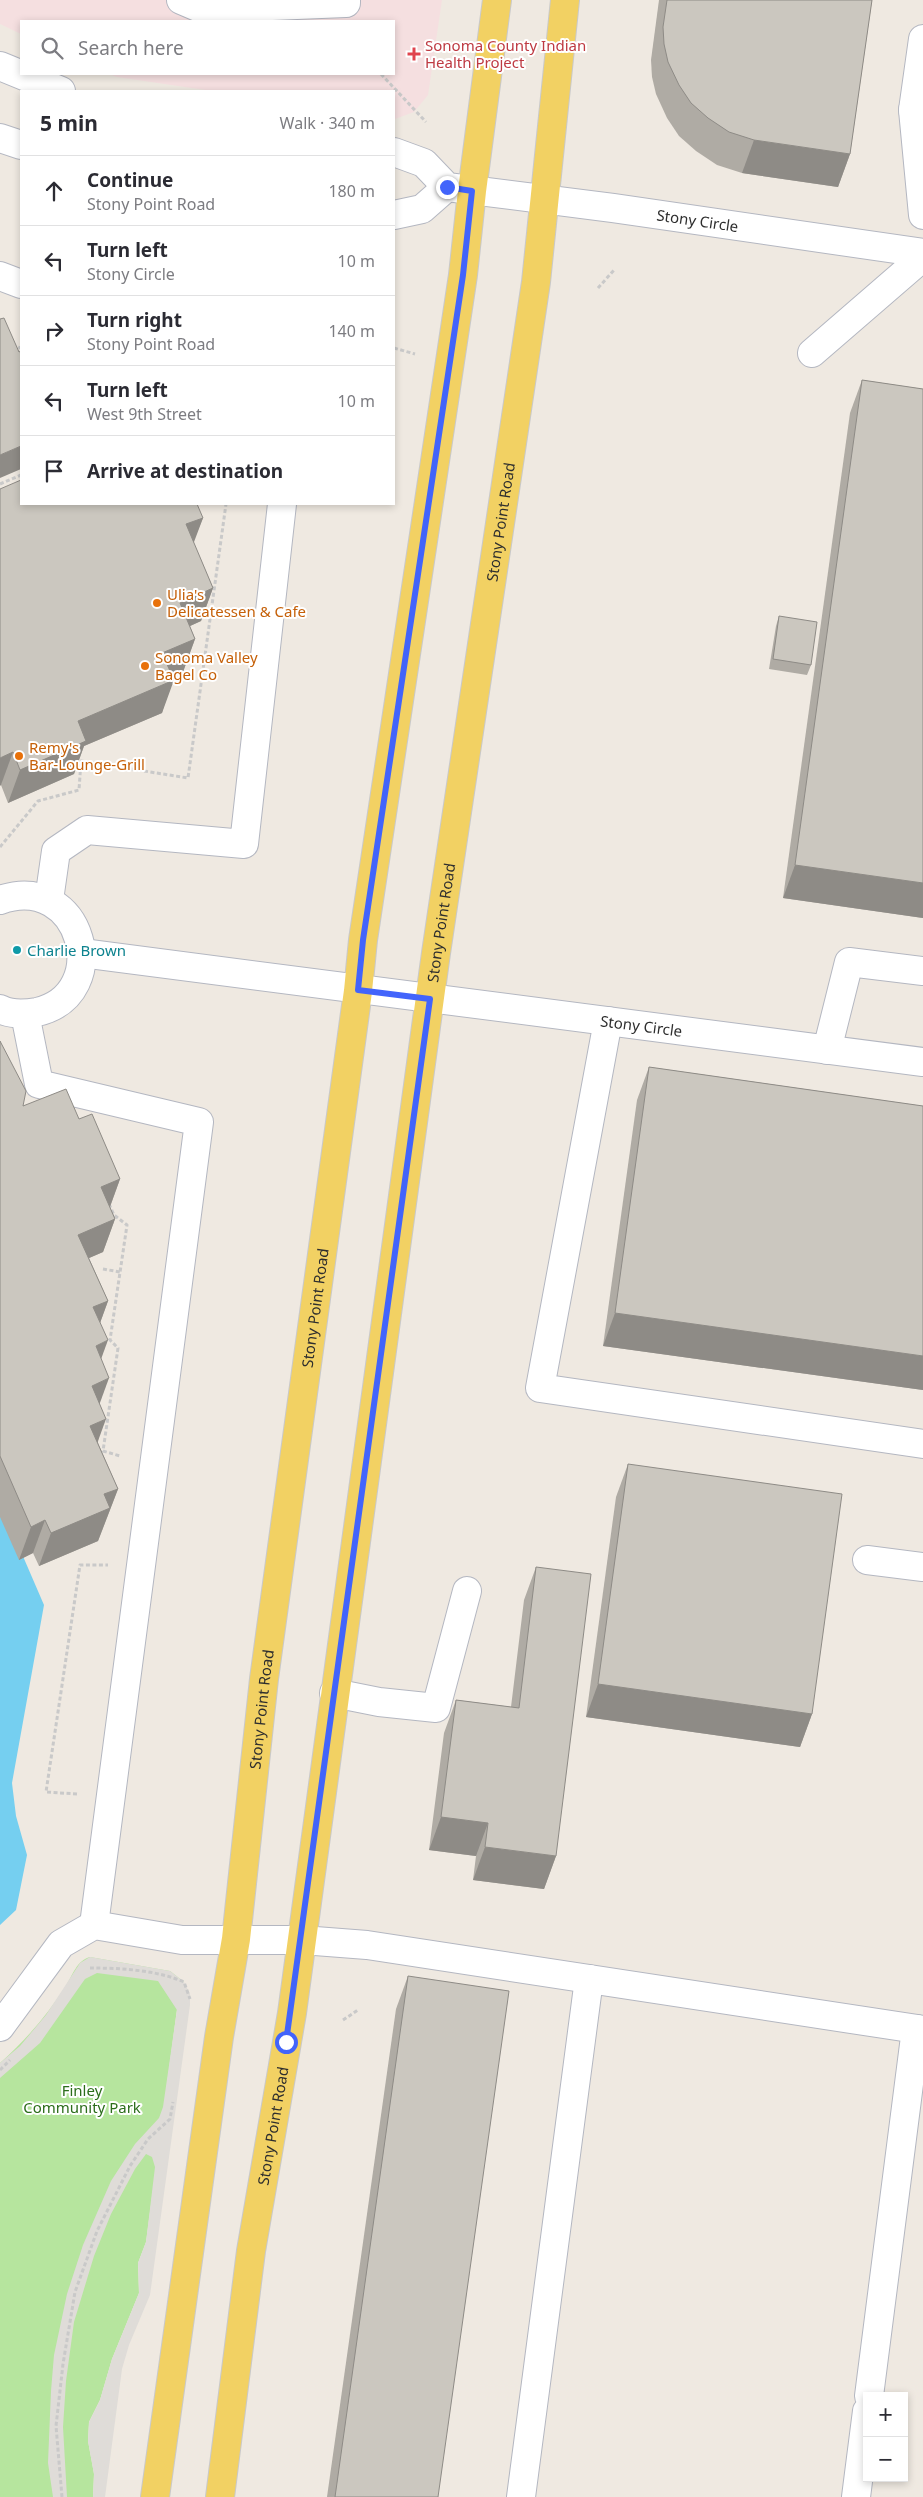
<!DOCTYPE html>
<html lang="en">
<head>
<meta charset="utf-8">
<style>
	:root { --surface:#fff; --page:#f7f7f7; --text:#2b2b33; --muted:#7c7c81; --line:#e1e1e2 }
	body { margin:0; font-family:"Noto Sans",sans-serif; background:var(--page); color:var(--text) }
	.controls { position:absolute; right:15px; bottom:15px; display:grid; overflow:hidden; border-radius:0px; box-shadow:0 2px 8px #0003 }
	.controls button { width:45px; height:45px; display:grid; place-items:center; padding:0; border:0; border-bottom:1px solid var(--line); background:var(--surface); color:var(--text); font:25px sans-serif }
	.stop { position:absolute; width:15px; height:15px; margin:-11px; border:4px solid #4264fb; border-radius:50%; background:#fff }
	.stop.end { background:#4264fb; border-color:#fff; box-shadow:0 1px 5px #0008 }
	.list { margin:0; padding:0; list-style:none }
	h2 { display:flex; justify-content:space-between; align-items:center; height:65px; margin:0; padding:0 20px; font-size:21px }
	h2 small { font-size:16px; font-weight:400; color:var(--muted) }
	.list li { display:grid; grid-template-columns:32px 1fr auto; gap:15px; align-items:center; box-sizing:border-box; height:70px; padding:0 20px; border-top:1px solid var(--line) }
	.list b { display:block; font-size:19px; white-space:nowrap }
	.list p { margin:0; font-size:16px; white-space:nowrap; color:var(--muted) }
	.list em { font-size:16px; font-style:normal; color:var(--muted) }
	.icon { flex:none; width:28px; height:28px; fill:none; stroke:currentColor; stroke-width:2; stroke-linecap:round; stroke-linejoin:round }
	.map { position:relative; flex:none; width:923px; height:2497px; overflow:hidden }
	.search { position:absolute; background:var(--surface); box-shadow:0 2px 8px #0003; left:20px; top:20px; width:375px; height:55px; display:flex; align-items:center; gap:12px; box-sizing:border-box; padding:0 18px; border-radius:0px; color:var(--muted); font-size:19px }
	.panel { position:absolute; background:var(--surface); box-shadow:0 2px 8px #0003; left:20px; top:90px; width:375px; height:415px; border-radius:0px }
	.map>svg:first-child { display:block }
	.medical { fill:#f5dfe0 }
	.green { fill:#b6e59e }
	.plaza { fill:#dfdcd8 }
	.water { fill:#75cff0 }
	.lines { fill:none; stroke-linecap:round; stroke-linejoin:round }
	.minor-casing { stroke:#b4b7c1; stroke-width:30 }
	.major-casing { stroke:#c9c9c9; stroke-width:30 }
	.path { stroke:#c9c9c9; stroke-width:3; stroke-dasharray:4 2.5; stroke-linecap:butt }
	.minor { stroke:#fff; stroke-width:28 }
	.major { stroke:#f2d163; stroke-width:28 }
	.wall { fill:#afaba4 }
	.shaded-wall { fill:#8e8b86 }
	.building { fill:#cbc7bf; stroke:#8e8b86 }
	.route { stroke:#4264fb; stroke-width:6 }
	.health-dot { fill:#e0444e; stroke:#fff; stroke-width:2 }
	.food-dot { fill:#e8710a; stroke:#fff; stroke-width:2 }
	.culture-dot { fill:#0f9aa8; stroke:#fff; stroke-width:2 }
	.labels { text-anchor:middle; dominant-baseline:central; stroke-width:4; stroke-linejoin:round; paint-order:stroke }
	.health-label { font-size:15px; fill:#be3a42; stroke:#fff; text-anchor:start }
	.street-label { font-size:15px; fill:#2e2e2e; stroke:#fff }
	.food-label { font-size:15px; fill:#c56008; stroke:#fff; text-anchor:start }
	.culture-label { font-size:15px; fill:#0d838f; stroke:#fff; text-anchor:start }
	.park-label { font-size:15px; fill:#2c6e1b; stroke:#fff }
</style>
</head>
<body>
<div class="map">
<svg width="923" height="2497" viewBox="0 0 923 2497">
	<rect width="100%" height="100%" fill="#efe9e1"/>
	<!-- medical -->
	<polygon class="medical" points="0,0 442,0 428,95 414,112 395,119 394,91 212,91 117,77 109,74 394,74 394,21 21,21 21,34 0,24"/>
	<!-- green -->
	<path class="green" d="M90 1957 170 1971 184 1982 177 2009 146 2242 138 2263 139 2293 112 2359 100 2400 89 2422 88 2441 94 2474 93 2497H0V2063C26 2040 47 2015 66 1986 72 1976 77 1960 90 1957Z"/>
	<!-- plaza -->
	<polygon class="plaza" points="90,1957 170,1971 184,1982 190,1994 190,2005 150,2295 129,2345 122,2369 105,2497 93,2497 94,2474 88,2441 89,2422 100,2400 112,2359 139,2293 138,2263 146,2242 155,2167 152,2157 146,2154 135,2169 111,2214 94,2256 74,2322 66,2381 63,2427 67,2497 53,2497 48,2463 51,2391 54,2355 67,2294 83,2245 111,2181 135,2144 159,2118 163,2107 177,2010 158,1981 97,1973 85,1979 40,2043 0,2078 0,2063 20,2046 46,2015 80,1963"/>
	<!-- water -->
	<polygon class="water" points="0,1503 44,1605 12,1783 16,1816 27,1855 16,1910 0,1925"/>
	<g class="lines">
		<defs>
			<g id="minor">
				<polyline points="181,0 202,9 346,3 346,0"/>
				<polyline points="0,66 61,91"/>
				<polyline points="923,109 913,110 923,215"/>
				<polyline points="913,110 923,39"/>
				<polyline points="0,138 21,145"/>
				<path id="s1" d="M394 152 424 163 447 187 613 208 923 253"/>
				<polyline points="394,215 422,209 447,187"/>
				<polyline points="0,276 21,284"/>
				<polyline points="812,353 923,257"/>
				<path d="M0 900C82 871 115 994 37 1012 25 1014 11 1015 0 1009"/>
				<polyline points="49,900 56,851 87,830 244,844 282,504"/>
				<path id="s2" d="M82 953 923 1062"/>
				<polyline points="25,1014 39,1084 199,1122 94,1925"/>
				<polyline points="608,1021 540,1388 923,1444"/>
				<polyline points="827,1050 849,962 923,971"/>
				<polyline points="867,1560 923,1567"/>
				<polyline points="334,1693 379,1702 436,1708 467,1591"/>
				<polyline points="0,2027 61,1944 94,1925 182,1940 302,1940 367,1945 923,2030"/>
				<polyline points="869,2396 916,2029"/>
				<polyline points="521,2497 589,1979"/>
				<polyline points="856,2497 867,2411"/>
			</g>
			<g id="major">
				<path id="s3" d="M155 2497 219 2037 236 1939 264 1679 358 991 363 940 463 275 472 191 497 0"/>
				<path id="s4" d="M220 2497 251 2251 292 2013 436 953 536 282 565 0"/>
			</g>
		</defs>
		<!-- minor casing -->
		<use href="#minor" class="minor-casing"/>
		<!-- major casing -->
		<use href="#major" class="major-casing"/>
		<!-- path -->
		<g class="path">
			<polyline points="381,74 426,122"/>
			<polyline points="598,288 614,270"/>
			<polyline points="12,345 21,348"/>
			<polyline points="394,348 415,354"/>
			<polyline points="0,484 21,475"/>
			<polyline points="0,847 38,801 79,790 81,761 188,778 226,504"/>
			<polyline points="109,1204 114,1215 127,1225 110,1340 118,1348 103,1451 120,1456"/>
			<polyline points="103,1269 120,1272"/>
			<polyline points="77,1794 46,1792 80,1565 108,1565"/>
			<path d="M90 1968C121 1968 157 1970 184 1982L190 1999"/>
			<polyline points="343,2020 358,2010"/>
			<polyline points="0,2070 10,2060"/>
			<polyline points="62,2497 56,2426 63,2364 75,2292 97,2231 130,2166 148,2139 170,2119 173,2102"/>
		</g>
		<!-- minor -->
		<use href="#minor" class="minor"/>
		<!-- major -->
		<use href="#major" class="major"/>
	</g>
	<!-- wall -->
	<g class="wall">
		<polygon points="659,0 872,0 850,154 838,187 742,173 717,165 696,151 679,136 667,118 656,94 652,77 651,60"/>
		<polygon points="862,380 923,389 923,918 783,898 850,413"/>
		<polygon points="21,480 203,518 193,542 213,588 201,621 190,626 195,639 183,672 172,677 162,713 84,746 74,774 8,803 1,785"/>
		<polygon points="779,616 811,665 807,675 769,669 776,626"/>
		<polygon points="0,1041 23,1106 79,1119 120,1179 110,1207 115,1219 103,1252 89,1258 108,1301 100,1323 101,1359 98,1443 118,1489 98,1541 39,1566 33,1553 19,1560 0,1517"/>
		<polygon points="649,1067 923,1106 923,1390 603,1346 637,1100"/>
		<polygon points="628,1464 812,1714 800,1747 586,1717 616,1497"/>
		<polygon points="536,1567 556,1856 544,1889 473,1880 476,1856 429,1850 444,1733 456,1700 511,1707 524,1600"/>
		<polygon points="408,1976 438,2497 327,2497 396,2009"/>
	</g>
	<!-- shaded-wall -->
	<g class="shaded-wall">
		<polygon points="754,140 850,154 838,187 742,173"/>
		<polygon points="21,446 21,469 0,478 0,455"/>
		<polygon points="203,518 191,550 186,524"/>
		<polygon points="213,588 201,621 168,636 180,603"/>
		<polygon points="195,639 183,672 150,686 162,653"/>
		<polygon points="174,680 162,713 84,746 74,774 8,803 20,770 78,721"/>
		<polygon points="13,752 1,785 0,786 0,758"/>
		<polygon points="795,865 923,883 923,918 783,898"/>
		<polygon points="120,1179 108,1212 101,1187"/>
		<polygon points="115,1219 103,1252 66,1268 78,1235"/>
		<polygon points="108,1301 96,1334 93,1307"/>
		<polygon points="615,1313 923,1356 923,1390 603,1346"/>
		<polygon points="108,1340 96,1373 96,1346"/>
		<polygon points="109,1378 97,1411 92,1386"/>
		<polygon points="106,1419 94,1452 90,1426"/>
		<polygon points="118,1489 98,1541 39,1566 51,1533 104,1494"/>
		<polygon points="45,1520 33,1553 19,1560 31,1527"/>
		<polygon points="598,1684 812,1714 800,1747 586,1717"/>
		<polygon points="441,1817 488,1823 476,1856 429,1850"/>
		<polygon points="485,1847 556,1856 544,1889 473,1880"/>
	</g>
	<!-- building -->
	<g class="building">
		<polygon points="667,0 872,0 850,154 754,140 729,132 708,118 691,103 679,85 668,62 664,44 663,27"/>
		<polygon points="4,318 19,352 21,351 21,446 0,455 0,319"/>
		<polygon points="862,380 923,389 923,883 795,865"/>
		<polygon points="21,480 21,504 197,504 203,518 186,524 213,588 180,603 195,639 162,653 174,680 78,721 86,741 20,770 13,752 0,758 0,489"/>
		<polygon points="779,616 817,622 811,665 773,659"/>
		<polygon points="0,1041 26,1091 23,1106 66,1089 79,1119 92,1114 120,1179 101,1187 115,1219 78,1235 108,1301 93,1307 108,1340 96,1346 109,1378 92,1386 106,1419 90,1426 118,1489 104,1494 110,1508 51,1533 45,1520 31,1527 0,1456"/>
		<polygon points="649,1067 923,1106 923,1356 615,1313"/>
		<polygon points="628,1464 842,1494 812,1714 598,1684"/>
		<polygon points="536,1567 591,1574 556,1856 485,1847 488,1823 441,1817 456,1700 519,1708"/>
		<polygon points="408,1976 509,1991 438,2497 335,2497"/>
	</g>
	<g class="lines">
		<!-- route -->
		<polyline class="route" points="286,2042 430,999 358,990 363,940 463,275 472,191 447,187"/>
	</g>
	<!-- markers -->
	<path class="health-dot" d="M411.5 46.5h5v5h5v5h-5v5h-5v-5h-5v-5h5z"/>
	<g class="food-dot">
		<circle cx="157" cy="603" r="5"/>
		<circle cx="145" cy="666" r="5"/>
		<circle cx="19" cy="756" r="5"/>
	</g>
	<circle class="culture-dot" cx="17" cy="950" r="5"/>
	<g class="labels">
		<!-- health labels -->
		<g class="health-label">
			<text x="425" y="45">Sonoma County Indian<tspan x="425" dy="17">Health Project</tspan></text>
		</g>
		<!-- street labels -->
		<g class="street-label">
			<text stroke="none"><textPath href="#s1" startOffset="318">Stony Circle</textPath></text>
			<text stroke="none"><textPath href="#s4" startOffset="1995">Stony Point Road</textPath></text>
			<text stroke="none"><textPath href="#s4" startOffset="1590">Stony Point Road</textPath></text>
			<text stroke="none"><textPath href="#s2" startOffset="564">Stony Circle</textPath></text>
			<text stroke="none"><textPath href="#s3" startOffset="1200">Stony Point Road</textPath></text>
			<text stroke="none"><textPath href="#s3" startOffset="795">Stony Point Road</textPath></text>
			<text stroke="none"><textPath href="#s4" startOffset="375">Stony Point Road</textPath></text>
		</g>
		<!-- food labels -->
		<g class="food-label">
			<text x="167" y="594">Ulia's<tspan x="167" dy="17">Delicatessen &amp; Cafe</tspan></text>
			<text x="155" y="657">Sonoma Valley<tspan x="155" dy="17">Bagel Co</tspan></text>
			<text x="29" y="747">Remy's<tspan x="29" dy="17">Bar-Lounge-Grill</tspan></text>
		</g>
		<!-- culture labels -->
		<g class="culture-label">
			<text x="27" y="950">Charlie Brown</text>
		</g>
		<!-- park labels -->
		<g class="park-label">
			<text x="82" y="2090">Finley<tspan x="82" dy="17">Community Park</tspan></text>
		</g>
	</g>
</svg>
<div class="controls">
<button>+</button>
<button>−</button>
</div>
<div class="stop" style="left:286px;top:2042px"></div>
<div class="stop end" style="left:447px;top:187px"></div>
<div class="search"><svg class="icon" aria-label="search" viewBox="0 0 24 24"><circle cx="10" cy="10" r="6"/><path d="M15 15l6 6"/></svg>Search here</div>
<section class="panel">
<h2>5 min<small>Walk · 340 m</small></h2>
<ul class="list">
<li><svg class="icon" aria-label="ahead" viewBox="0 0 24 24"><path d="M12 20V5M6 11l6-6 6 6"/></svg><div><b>Continue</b><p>Stony Point Road</p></div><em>180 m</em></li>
<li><svg class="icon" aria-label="left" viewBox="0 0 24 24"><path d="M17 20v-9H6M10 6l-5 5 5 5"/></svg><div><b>Turn left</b><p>Stony Circle</p></div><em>10 m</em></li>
<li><svg class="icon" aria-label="right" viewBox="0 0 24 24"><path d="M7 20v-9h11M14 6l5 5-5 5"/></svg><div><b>Turn right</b><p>Stony Point Road</p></div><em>140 m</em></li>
<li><svg class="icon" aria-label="left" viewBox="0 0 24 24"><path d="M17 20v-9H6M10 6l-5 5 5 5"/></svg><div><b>Turn left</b><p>West 9th Street</p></div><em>10 m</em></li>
<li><svg class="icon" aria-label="arrive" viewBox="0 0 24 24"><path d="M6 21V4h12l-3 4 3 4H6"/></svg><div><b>Arrive at destination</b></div></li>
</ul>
</section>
</div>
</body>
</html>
